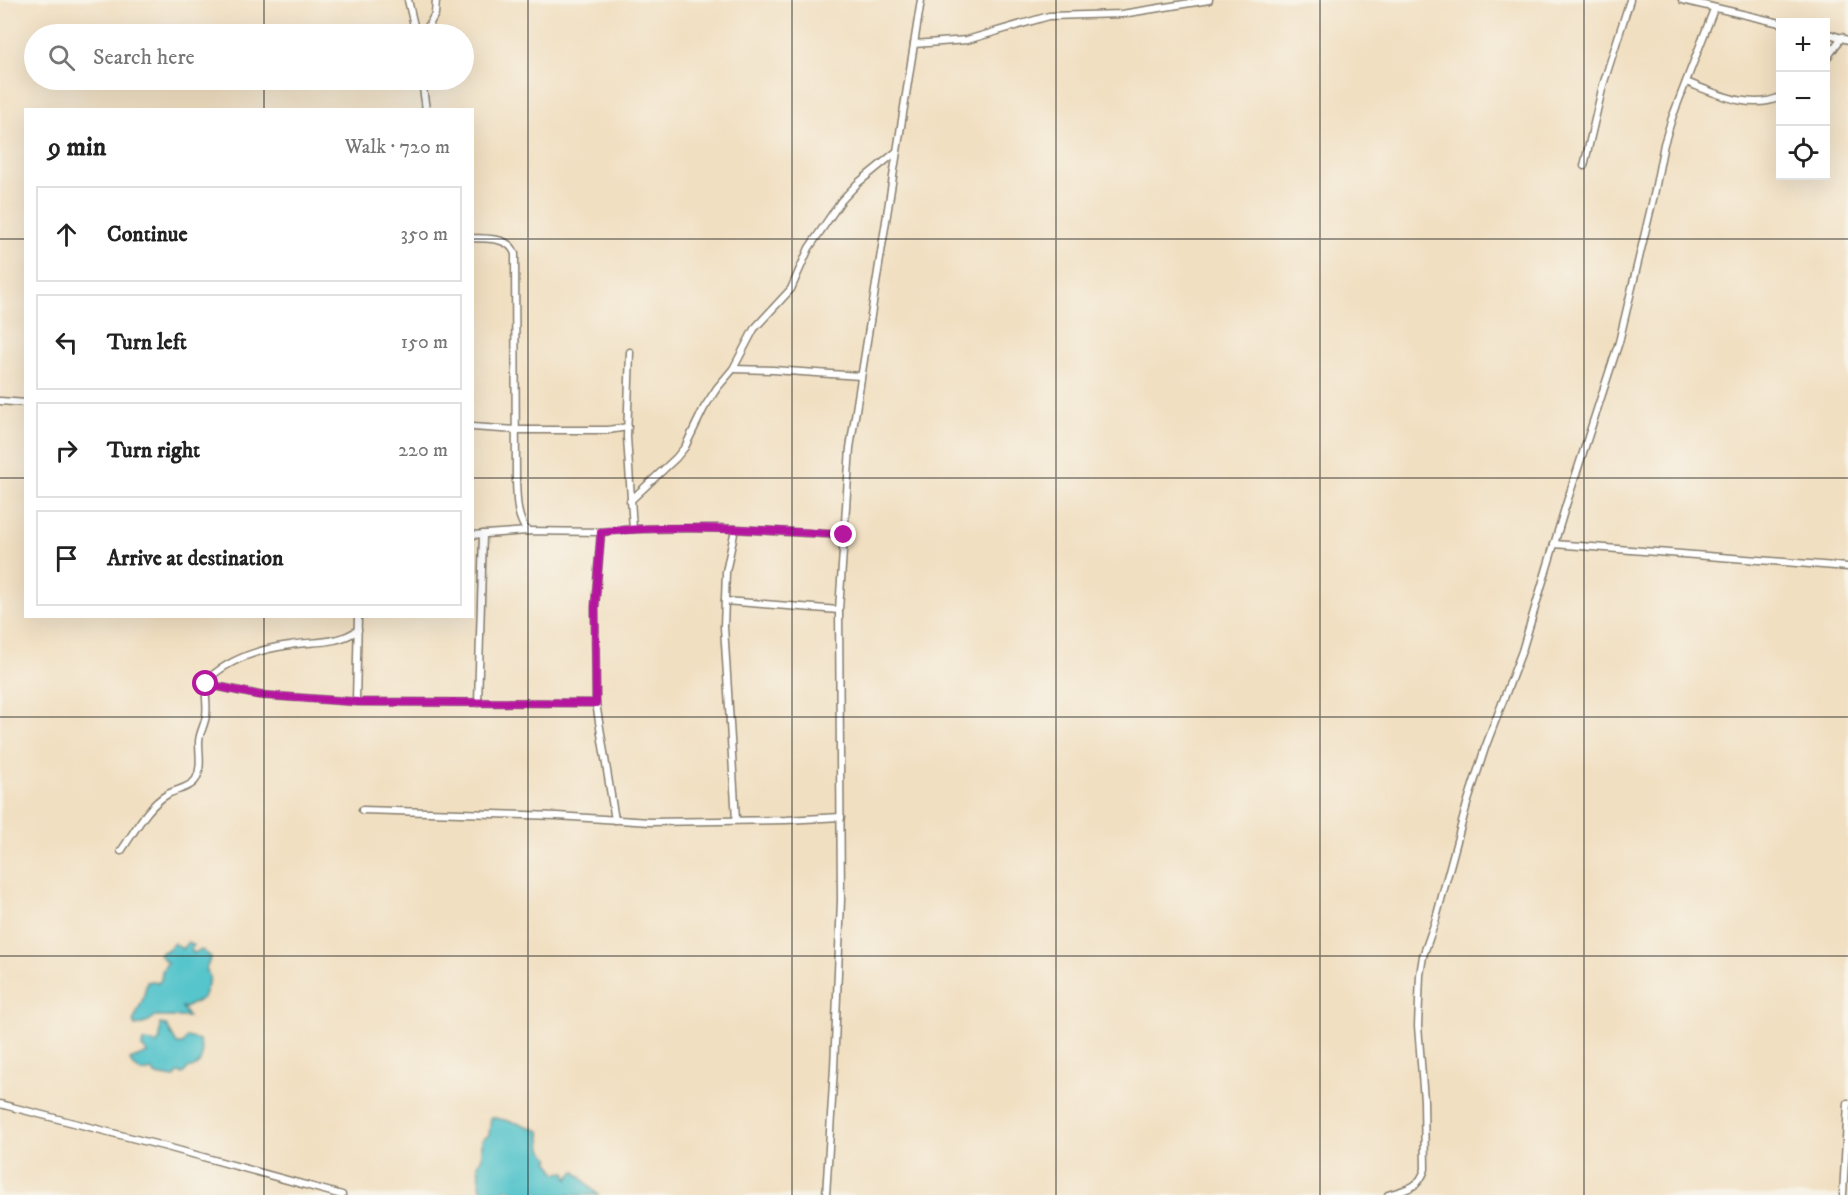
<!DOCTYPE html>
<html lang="en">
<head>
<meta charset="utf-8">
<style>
	:root { --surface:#fff; --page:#f2f2f2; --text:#222; --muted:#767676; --line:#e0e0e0 }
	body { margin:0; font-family:"IM FELL DW Pica",serif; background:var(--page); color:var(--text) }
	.controls { position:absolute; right:18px; top:18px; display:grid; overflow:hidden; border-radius:0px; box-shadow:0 6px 24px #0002 }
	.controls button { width:54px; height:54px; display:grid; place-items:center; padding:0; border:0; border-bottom:2px solid var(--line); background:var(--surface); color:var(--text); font:30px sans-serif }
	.stop { position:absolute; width:18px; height:18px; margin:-14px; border:4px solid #b5179e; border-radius:50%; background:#fff }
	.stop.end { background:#b5179e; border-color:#fff; box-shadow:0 2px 6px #0008 }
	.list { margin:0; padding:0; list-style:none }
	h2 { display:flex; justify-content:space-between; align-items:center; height:78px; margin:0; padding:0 24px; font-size:26px }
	h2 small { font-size:20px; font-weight:400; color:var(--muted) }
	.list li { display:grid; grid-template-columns:39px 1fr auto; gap:18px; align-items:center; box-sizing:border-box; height:96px; margin:0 12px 12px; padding:0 12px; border:2px solid var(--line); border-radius:0px }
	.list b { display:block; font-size:22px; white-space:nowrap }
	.list em { font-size:20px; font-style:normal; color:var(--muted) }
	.icon { flex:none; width:33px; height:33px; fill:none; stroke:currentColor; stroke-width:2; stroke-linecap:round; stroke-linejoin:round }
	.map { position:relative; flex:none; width:1848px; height:1195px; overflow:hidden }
	.search { position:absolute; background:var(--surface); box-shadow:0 6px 24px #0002; left:24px; top:24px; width:450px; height:66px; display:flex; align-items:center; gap:15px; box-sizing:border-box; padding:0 21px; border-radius:33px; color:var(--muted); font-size:22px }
	.panel { position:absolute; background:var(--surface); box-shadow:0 6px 24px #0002; left:24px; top:108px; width:450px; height:510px; border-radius:0px }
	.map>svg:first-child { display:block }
	.water { fill:#57c5cc; stroke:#3a7074; stroke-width:1.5 }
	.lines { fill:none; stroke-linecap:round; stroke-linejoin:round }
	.street-casing { stroke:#867e6e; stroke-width:9 }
	.street { stroke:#fff; stroke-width:6 }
	.route { stroke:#b5179e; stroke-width:8 }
	.grid { fill:none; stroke:#1c1c1c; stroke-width:1.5; stroke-opacity:0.55 }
</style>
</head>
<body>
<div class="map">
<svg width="1848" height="1195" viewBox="0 0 1848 1195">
	<rect width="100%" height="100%" fill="#f7f3e8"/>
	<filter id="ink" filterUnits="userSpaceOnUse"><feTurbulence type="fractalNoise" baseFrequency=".0167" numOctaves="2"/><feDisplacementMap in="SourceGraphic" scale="12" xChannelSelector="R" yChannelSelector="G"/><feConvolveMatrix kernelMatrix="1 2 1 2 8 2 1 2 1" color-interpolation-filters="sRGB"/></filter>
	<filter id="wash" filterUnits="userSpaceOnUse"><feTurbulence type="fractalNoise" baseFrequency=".008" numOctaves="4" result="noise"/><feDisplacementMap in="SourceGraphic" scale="24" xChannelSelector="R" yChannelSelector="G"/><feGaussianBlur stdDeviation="1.35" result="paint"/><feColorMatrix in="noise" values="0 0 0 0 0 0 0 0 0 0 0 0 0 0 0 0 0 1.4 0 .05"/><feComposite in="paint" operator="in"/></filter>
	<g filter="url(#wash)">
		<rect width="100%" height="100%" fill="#f1dfc1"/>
		<!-- water -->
		<g class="water">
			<polygon points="188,942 194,945 191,949 193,953 202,950 211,957 206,969 210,978 203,998 185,1008 182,1007 188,1017 154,1017 146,1023 135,1026 133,1022 143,999 147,982 153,981 158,983 161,980 162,971 167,963 159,954 167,950 174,943 182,949"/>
			<path d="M160 1024 166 1025 177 1044H183L187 1037 199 1040C204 1053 204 1067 187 1069L183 1074 178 1073 174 1078 156 1075 152 1070 142 1072 132 1065 130 1060 148 1053 142 1047 143 1041 153 1042 156 1044 160 1040Z"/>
			<polygon points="491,1117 521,1124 540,1131 542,1149 550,1158 548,1161 557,1173 566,1172 568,1179 575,1171 598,1195 522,1195 508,1189 499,1193 494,1190 485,1193 480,1187 478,1165 482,1157 482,1140 489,1135"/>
		</g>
	</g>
	<g filter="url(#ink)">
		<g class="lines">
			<defs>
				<g id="street">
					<polyline points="408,0 416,34"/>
					<polyline points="1682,0 1780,23"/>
					<polyline points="1826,33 1848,40"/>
					<polyline points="424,34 435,14 436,0"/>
					<polyline points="914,44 967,40 1049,16 1122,14 1209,0"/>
					<polyline points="1826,59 1842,37"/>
					<polyline points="422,80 426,110"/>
					<path d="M1686 82C1715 93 1751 111 1780 97"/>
					<polyline points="1584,166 1603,85 1630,0"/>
					<path d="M472 238C488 239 510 237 515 254L516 481C517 499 516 516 527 531"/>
					<polyline points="630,352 627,437 633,529"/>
					<polyline points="733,369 773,370 860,376"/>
					<polyline points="0,401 26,403"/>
					<polyline points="472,427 516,430 608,430 628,427"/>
					<polyline points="630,501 676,458 685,447 704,408 717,388 733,369 754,329 791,289 809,248 841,201 858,183 896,152"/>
					<polyline points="735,529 726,572 724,627 736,820"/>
					<polyline points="601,532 595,607 596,703 615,820"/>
					<polyline points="472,535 527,531 601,532 633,529 717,528 844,535"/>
					<polyline points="1554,544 1848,567"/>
					<polyline points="725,601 839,610"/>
					<polyline points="206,684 259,695 358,702 596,703"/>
					<polyline points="356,701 358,616"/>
					<polyline points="478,703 483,534"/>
					<polyline points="362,810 557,816 650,822 786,820 841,817"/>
					<path d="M121 851C135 831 147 806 168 794 177 789 191 788 196 779 202 768 199 754 199 742 199 733 205 725 206 715 208 703 203 691 208 679 230 659 260 649 290 645 314 641 336 645 358 630"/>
					<polyline points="0,1104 163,1146 342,1195"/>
					<polyline points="826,1195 834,1068 841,900 839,610 850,448 921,0"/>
					<path d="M1388 1195C1406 1189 1419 1189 1425 1169L1424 1100 1418 1026 1420 975 1423 956 1435 922 1467 804 1485 748 1522 651 1565 508 1619 342 1654 195 1664 144 1672 118 1714 9"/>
					<polyline points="1843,1195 1848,1103"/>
				</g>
			</defs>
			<!-- street casing -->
			<use href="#street" class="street-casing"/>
			<!-- street -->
			<use href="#street" class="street"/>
		</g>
	</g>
	<g class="lines" filter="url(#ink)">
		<!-- route -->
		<path class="route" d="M206 684 258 695 358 702 596 703 595 607 601 532C682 524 763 530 844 535"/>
	</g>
	<!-- grid -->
	<path class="grid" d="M264 0V34M528 0V1195M792 0V1195M1056 0V1195M1320 0V1195M1584 0V1195M264 80V110M0 239H26M472 239H1848M0 478H26M472 478H1848M264 616V1195M0 717H1848M0 956H1848"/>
</svg>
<div class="controls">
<button>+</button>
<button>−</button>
<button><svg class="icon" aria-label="locate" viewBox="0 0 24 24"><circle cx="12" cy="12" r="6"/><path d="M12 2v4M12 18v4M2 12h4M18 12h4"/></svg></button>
</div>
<div class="stop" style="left:206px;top:684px"></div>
<div class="stop end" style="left:844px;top:535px"></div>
<div class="search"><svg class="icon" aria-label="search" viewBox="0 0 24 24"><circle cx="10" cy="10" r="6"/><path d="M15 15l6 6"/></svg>Search here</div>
<section class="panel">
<h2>9 min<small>Walk · 720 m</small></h2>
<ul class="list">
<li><svg class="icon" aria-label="ahead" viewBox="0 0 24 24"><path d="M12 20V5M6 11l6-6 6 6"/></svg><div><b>Continue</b></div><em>350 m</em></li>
<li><svg class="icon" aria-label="left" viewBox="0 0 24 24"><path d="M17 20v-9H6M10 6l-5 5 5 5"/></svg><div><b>Turn left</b></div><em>150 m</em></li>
<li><svg class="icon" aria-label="right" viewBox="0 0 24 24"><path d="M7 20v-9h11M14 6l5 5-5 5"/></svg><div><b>Turn right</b></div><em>220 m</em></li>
<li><svg class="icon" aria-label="arrive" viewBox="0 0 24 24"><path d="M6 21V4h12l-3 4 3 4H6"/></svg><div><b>Arrive at destination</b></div></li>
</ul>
</section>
</div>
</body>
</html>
